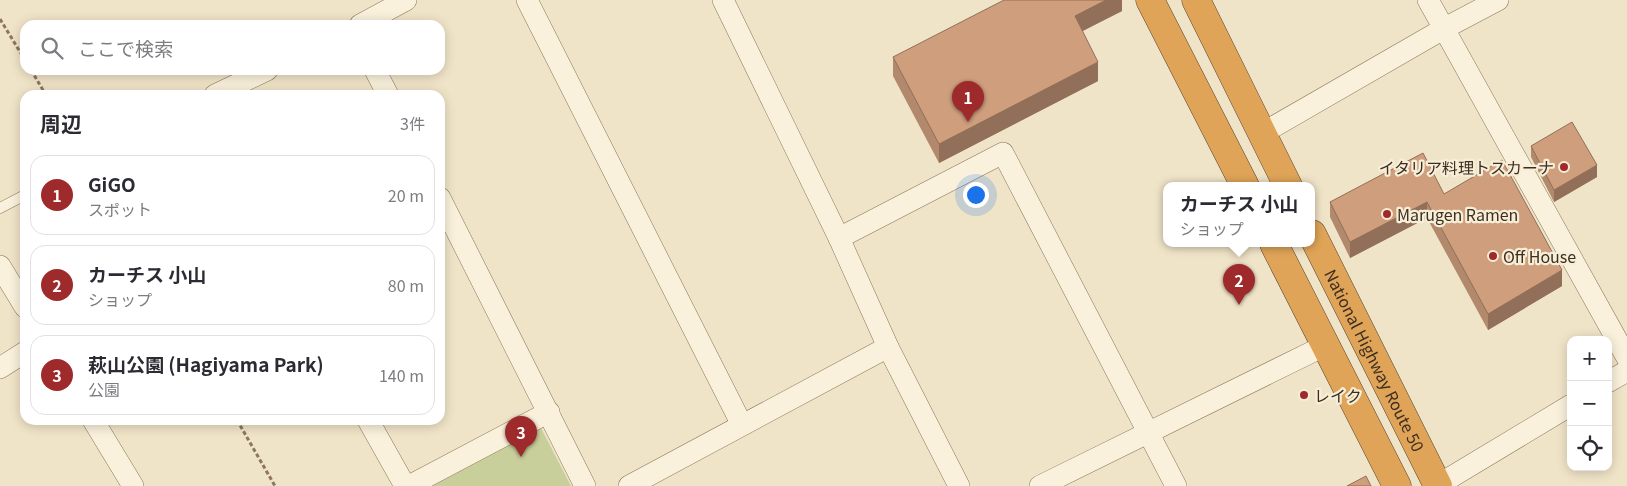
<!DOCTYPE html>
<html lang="ja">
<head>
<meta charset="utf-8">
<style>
	:root { --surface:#fff; --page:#f2f2f3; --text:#2b2b33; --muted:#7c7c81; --line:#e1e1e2; --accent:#9e2a2b }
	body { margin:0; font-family:Georgia,"Noto Sans JP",serif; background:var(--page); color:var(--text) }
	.controls { position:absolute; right:15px; bottom:15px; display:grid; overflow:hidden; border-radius:10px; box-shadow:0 2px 12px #0003 }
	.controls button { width:45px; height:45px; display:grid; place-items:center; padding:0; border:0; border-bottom:1px solid var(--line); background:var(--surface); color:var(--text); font:25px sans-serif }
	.you { position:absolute; left:975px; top:194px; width:18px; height:18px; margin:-12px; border:4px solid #fff; border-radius:50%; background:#1a73e8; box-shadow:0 0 0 8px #1a73e833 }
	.badge { display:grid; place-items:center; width:32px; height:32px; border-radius:50%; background:var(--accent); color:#fff; font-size:16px; font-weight:700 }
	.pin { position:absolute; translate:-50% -41px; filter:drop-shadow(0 1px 2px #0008) }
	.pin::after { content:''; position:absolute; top:26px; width:18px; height:15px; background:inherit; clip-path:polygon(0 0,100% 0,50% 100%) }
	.popup { position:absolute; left:1163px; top:182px; width:152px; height:65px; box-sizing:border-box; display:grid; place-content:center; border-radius:10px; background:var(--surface); filter:drop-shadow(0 1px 4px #0005); font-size:16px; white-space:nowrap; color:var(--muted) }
	.popup b { font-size:19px; color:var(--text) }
	.popup::after { content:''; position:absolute; left:50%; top:100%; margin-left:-10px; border:10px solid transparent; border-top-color:var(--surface) }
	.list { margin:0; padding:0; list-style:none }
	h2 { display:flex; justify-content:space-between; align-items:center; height:65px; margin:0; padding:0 20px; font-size:21px }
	h2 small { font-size:16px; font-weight:400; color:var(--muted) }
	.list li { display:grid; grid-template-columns:32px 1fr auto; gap:15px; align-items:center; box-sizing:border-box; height:80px; margin:0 10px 10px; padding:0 10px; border:1px solid var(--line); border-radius:15px }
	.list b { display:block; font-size:19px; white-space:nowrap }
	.list p { margin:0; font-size:16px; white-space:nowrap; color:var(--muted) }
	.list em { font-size:16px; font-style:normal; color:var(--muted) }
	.icon { flex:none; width:28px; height:28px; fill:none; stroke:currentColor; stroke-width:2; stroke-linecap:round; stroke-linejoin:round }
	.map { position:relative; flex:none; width:1627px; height:486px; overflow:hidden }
	.search { position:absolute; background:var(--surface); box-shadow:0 2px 12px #0003; left:20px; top:20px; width:425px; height:55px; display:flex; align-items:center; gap:12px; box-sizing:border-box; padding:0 18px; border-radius:15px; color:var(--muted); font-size:19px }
	.panel { position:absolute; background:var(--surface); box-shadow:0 2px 12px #0003; left:20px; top:90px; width:425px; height:335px; border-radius:15px }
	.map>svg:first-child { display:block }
	.green { fill:#c9cf9b }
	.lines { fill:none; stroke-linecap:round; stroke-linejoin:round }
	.lane-casing { stroke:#8d765c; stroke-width:11 }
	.street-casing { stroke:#8d765c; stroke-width:22 }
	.highway-casing { stroke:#5b4430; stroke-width:29 }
	.path { stroke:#8d765c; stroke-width:3; stroke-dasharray:4 2.5; stroke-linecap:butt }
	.lane { stroke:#faf1dc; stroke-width:10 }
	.street { stroke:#faf1dc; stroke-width:21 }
	.highway { stroke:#e0a458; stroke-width:28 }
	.wall { fill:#b2896c }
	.shaded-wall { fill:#916f58 }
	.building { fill:#cf9f7d; stroke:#916f58 }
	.poi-dot { fill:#9e2a2b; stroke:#f7eed8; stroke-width:2 }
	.labels { text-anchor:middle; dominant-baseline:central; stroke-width:4.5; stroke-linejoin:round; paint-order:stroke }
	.poi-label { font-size:16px; fill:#3d2e20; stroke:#f7eed8; text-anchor:start }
	.street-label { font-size:16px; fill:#3d2e20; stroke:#f7eed8 }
</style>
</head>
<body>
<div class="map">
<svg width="1627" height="486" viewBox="0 0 1627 486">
	<rect width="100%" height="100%" fill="#f0e4c8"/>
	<!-- green -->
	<polygon class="green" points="541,428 571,486 432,486"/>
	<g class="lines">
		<defs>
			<polyline id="lane" points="0,208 25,195"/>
			<g id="street">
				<polyline points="527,0 742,425"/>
				<polyline points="723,0 839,238 888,347 959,486"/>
				<polyline points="1428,0 1627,358"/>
				<polyline points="360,25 406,0"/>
				<polyline points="375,70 388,95"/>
				<polyline points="215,95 267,70"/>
				<polyline points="1261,134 1445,28 1498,0"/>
				<polyline points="440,198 585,486"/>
				<polyline points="839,238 1003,153 1176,486"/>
				<polyline points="0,266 25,307"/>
				<polyline points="0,368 25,352"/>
				<polyline points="1608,382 1627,371"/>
				<polyline points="93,420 133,486"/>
				<polyline points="368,420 405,486"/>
				<polyline points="1438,485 1571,405"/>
				<polyline points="409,486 549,412"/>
				<polyline points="629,486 888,347"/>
				<polyline points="1040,486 1326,345"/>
			</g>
			<g id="highway">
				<polyline points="1150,0 1245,186"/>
				<polyline points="1196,0 1288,186"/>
				<path id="s1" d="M1312 234 1438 486"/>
				<polyline points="1274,244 1397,486"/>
			</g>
		</defs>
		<!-- lane casing -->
		<use href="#lane" class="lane-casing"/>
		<!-- street casing -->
		<use href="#street" class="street-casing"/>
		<!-- highway casing -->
		<use href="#highway" class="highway-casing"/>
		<!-- path -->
		<g class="path">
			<polyline points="0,19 25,60"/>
			<polyline points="31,70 46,95"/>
			<polyline points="237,420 275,486"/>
		</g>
		<!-- lane -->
		<use href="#lane" class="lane"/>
		<!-- street -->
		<use href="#street" class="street"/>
		<!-- highway -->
		<use href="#highway" class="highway"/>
	</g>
	<!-- wall -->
	<g class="wall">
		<polygon points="1122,0 1122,11 1082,31 1098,81 939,163 893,76 893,57"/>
		<polygon points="1531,146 1597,177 1554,202 1531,157"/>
		<polygon points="1444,194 1562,286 1488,330 1427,218 1350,258 1330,217 1330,202"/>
	</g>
	<!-- shaded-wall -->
	<g class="shaded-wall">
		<polygon points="1106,0 1122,0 1122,11 1075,35 1075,16"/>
		<polygon points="1098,62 1098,81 939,163 939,144"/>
		<polygon points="1597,165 1597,177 1554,202 1554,190"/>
		<polygon points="1427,202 1427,218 1350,258 1350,242"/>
		<polygon points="1562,270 1562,286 1488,330 1488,314"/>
	</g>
	<!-- building -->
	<g class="building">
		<polygon points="1004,0 1106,0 1075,16 1098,62 939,144 893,57"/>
		<polygon points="1572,122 1597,165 1554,190 1531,146"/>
		<polygon points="1423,153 1444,194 1502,160 1562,270 1488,314 1427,202 1350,242 1330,202"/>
		<polygon points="1366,476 1371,486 1347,486"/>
	</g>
	<!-- markers -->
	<g class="poi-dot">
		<circle cx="1564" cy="167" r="5"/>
		<circle cx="1387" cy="214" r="5"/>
		<circle cx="1493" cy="256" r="5"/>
		<circle cx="1304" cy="395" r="5"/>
	</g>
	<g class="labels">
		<!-- poi labels -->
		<g class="poi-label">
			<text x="1554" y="167" text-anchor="end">イタリア料理トスカーナ</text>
			<text x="1397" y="214">Marugen Ramen</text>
			<text x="1503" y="256">Off House</text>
			<text x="1314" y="395">レイク</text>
		</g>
		<!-- street labels -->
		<g class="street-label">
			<text stroke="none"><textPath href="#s1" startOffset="141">National Highway Route 50</textPath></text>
		</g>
	</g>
</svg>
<div class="controls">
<button>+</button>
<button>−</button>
<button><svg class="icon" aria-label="locate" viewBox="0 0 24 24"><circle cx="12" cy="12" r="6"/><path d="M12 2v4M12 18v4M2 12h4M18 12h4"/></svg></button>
</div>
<div class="you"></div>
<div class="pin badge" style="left:968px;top:122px">1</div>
<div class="pin badge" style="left:1239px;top:305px">2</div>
<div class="popup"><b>カーチス 小山</b>ショップ</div>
<div class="pin badge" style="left:521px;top:457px">3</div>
<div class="search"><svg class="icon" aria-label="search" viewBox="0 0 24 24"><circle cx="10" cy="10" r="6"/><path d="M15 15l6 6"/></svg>ここで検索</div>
<section class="panel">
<h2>周辺<small>3件</small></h2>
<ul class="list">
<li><span class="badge">1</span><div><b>GiGO</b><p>スポット</p></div><em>20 m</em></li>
<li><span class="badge">2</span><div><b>カーチス 小山</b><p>ショップ</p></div><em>80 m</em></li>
<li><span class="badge">3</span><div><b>萩山公園 (Hagiyama Park)</b><p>公園</p></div><em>140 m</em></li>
</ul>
</section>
</div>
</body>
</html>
